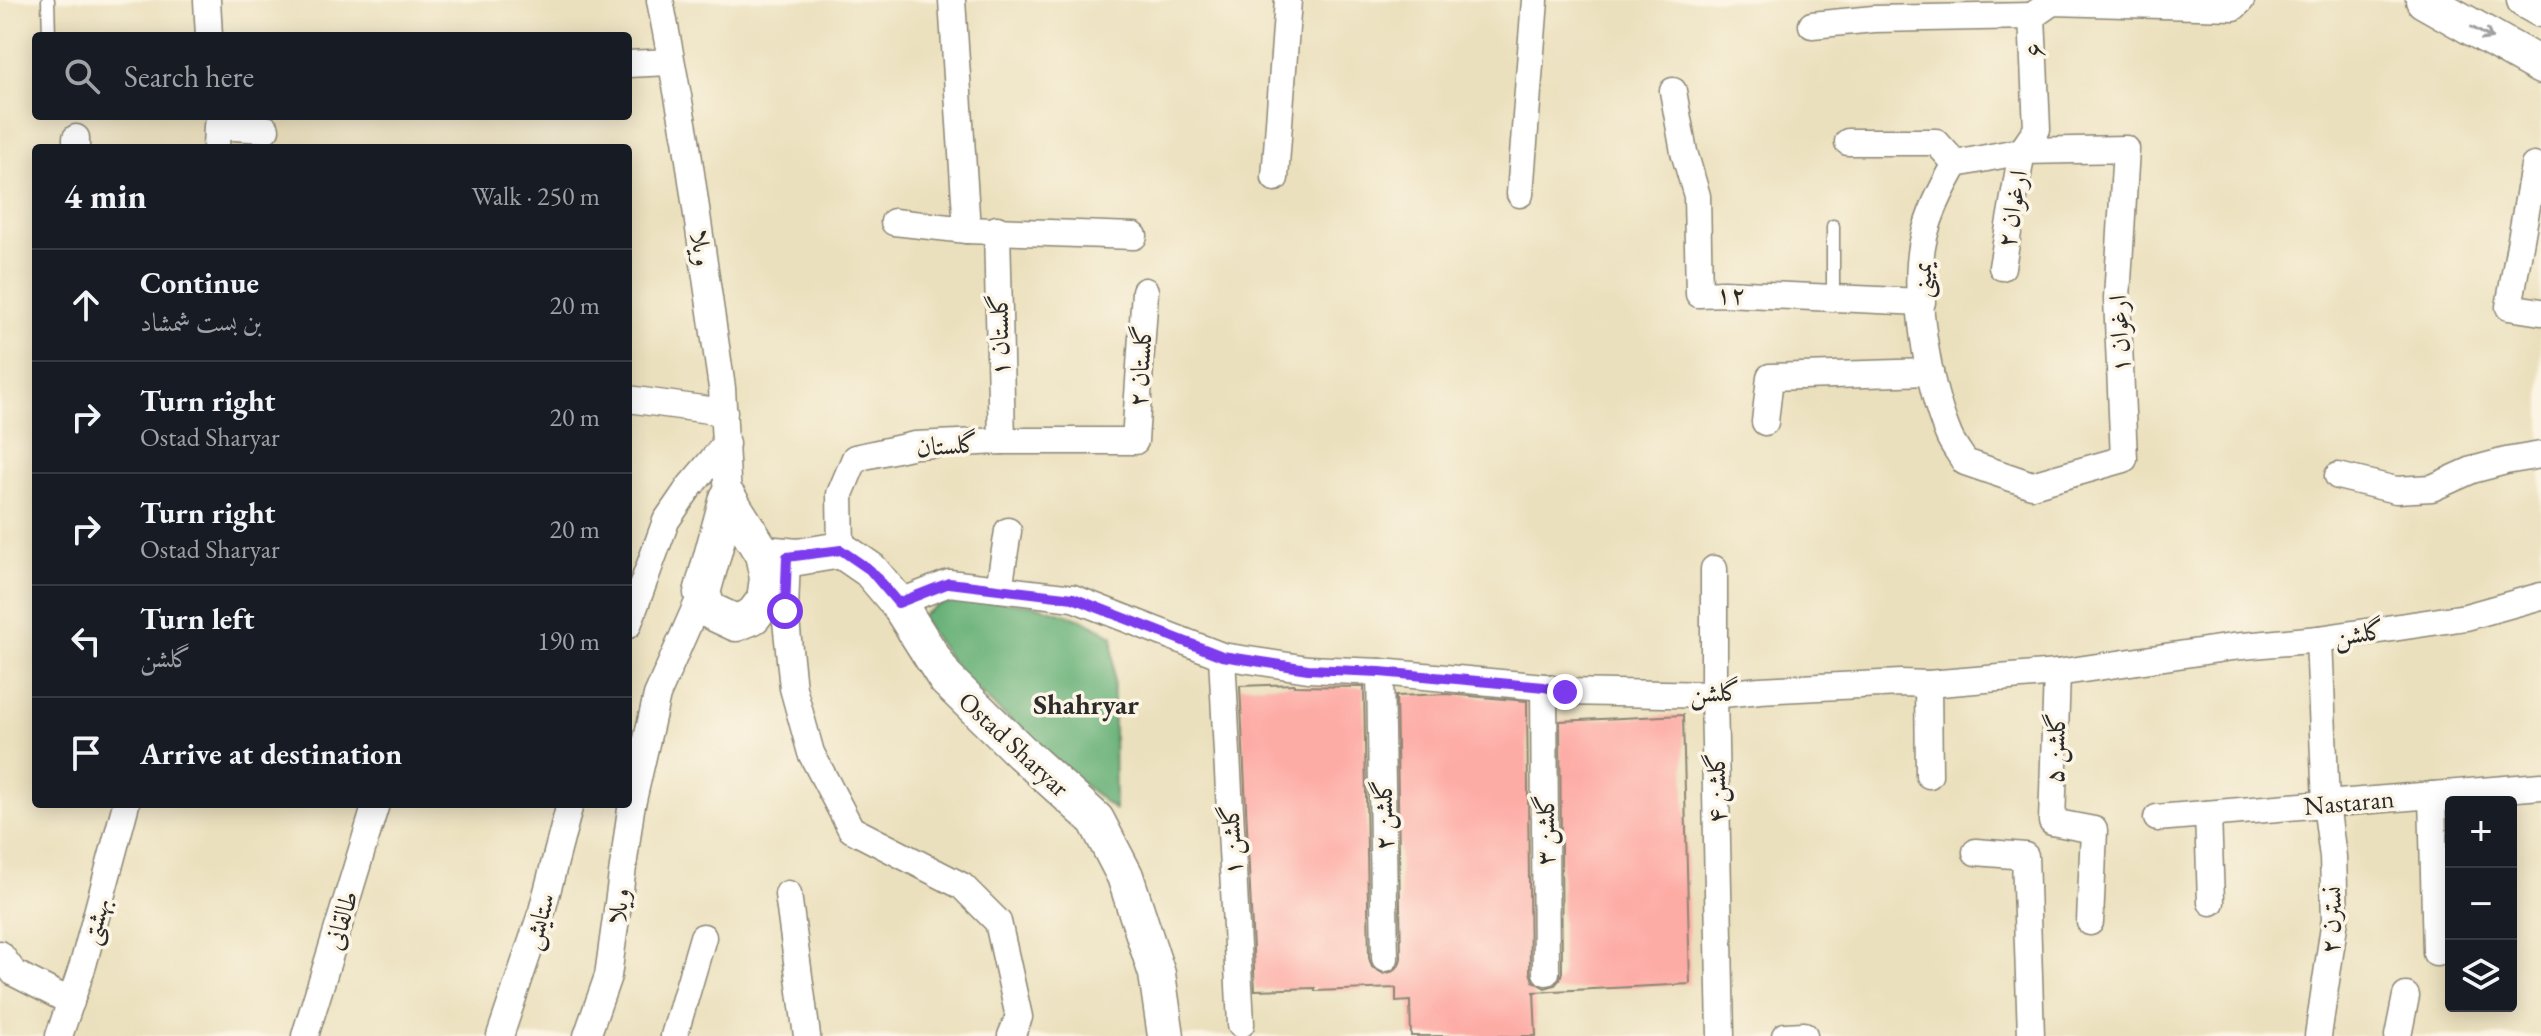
<!DOCTYPE html>
<html lang="en">
<head>
<meta charset="utf-8">
<style>
	:root { --surface:#171b24; --page:#242831; --text:#f1f3f6; --muted:#9ea1a6; --line:#363941 }
	body { margin:0; font-family:"EB Garamond",Amiri,serif; background:var(--page); color:var(--text) }
	.controls { position:absolute; right:24px; bottom:24px; display:grid; overflow:hidden; border-radius:8px; box-shadow:0 4px 20px #0003 }
	.controls button { width:72px; height:72px; display:grid; place-items:center; padding:0; border:0; border-bottom:2px solid var(--line); background:var(--surface); color:var(--text); font:40px sans-serif }
	.stop { position:absolute; width:24px; height:24px; margin:-18px; border:6px solid #7c3aed; border-radius:50%; background:#fff }
	.stop.end { background:#7c3aed; border-color:#fff; box-shadow:0 2px 8px #0008 }
	.list { margin:0; padding:0; list-style:none }
	h2 { display:flex; justify-content:space-between; align-items:center; height:104px; margin:0; padding:0 32px; font-size:34px }
	h2 small { font-size:26px; font-weight:400; color:var(--muted) }
	.list li { display:grid; grid-template-columns:52px 1fr auto; gap:24px; align-items:center; box-sizing:border-box; height:112px; padding:0 32px; border-top:2px solid var(--line) }
	.list b { display:block; font-size:30px; white-space:nowrap }
	.list p { margin:0; font-size:26px; white-space:nowrap; color:var(--muted) }
	.list em { font-size:26px; font-style:normal; color:var(--muted) }
	.icon { flex:none; width:44px; height:44px; fill:none; stroke:currentColor; stroke-width:2; stroke-linecap:round; stroke-linejoin:round }
	.map { position:relative; flex:none; width:2541px; height:1036px; overflow:hidden }
	.search { position:absolute; background:var(--surface); box-shadow:0 4px 20px #0003; left:32px; top:32px; width:600px; height:88px; display:flex; align-items:center; gap:20px; box-sizing:border-box; padding:0 28px; border-radius:8px; color:var(--muted); font-size:30px }
	.panel { position:absolute; background:var(--surface); box-shadow:0 4px 20px #0003; left:32px; top:144px; width:600px; height:664px; border-radius:8px }
	.map>svg:first-child { display:block }
	.forest { fill:#68b178; stroke:#4a6e52; stroke-width:2 }
	.building { fill:#fdaba5 }
	.lines { fill:none; stroke-linecap:round; stroke-linejoin:round }
	.lane-casing { stroke:#8b8674; stroke-width:15 }
	.street-casing { stroke:#8b8674; stroke-width:29 }
	.secondary-casing { stroke:#8b8674; stroke-width:39 }
	.lane { stroke:#fff; stroke-width:12 }
	.street { stroke:#fff; stroke-width:26 }
	.secondary { stroke:#fff; stroke-width:36 }
	.oneway { stroke:#a0a0a0 }
	.route { stroke:#7c3aed; stroke-width:10 }
	.labels { text-anchor:middle; dominant-baseline:central; stroke-width:7; stroke-linejoin:round; paint-order:stroke }
	.street-label { font-size:26px; fill:#2b2b2b; stroke:#fcf5e5 }
	.neighbourhood-label { font-size:28px; font-weight:bold; fill:#2b2b2b; stroke:#fcf5e5 }
</style>
</head>
<body>
<div class="map">
<svg width="2541" height="1036" viewBox="0 0 2541 1036">
	<rect width="100%" height="100%" fill="#fcf5e5"/>
	<filter id="ink" filterUnits="userSpaceOnUse"><feTurbulence type="fractalNoise" baseFrequency=".0125" numOctaves="2"/><feDisplacementMap in="SourceGraphic" scale="16" xChannelSelector="R" yChannelSelector="G"/><feConvolveMatrix kernelMatrix="1 2 1 2 8 2 1 2 1" color-interpolation-filters="sRGB"/></filter>
	<filter id="wash" filterUnits="userSpaceOnUse"><feTurbulence type="fractalNoise" baseFrequency=".006" numOctaves="4" result="noise"/><feDisplacementMap in="SourceGraphic" scale="32" xChannelSelector="R" yChannelSelector="G"/><feGaussianBlur stdDeviation="1.8" result="paint"/><feColorMatrix in="noise" values="0 0 0 0 0 0 0 0 0 0 0 0 0 0 0 0 0 1.4 0 .05"/><feComposite in="paint" operator="in"/></filter>
	<g filter="url(#wash)">
		<rect width="100%" height="100%" fill="#ebe0bd"/>
		<!-- forest -->
		<polygon class="forest" points="960,597 1034,605 1082,619 1113,636 1115,810 1074,777 963,678 920,617 936,606"/>
		<g id="blocks">
			<!-- building -->
			<polygon class="building" points="1294,684 1294,686 1364,687 1369,958 1372,967 1384,974 1394,971 1399,965 1401,958 1396,696 1447,694 1527,701 1530,972 1533,981 1545,988 1555,985 1560,979 1562,972 1560,721 1683,715 1690,984 1534,992 1536,1036 1411,1036 1410,1001 1396,1002 1396,988 1315,991 1315,988 1255,990 1240,686"/>
		</g>
	</g>
	<g filter="url(#ink)">
		<use href="#blocks" fill-opacity="0" stroke="#8b8674" stroke-width="2"/>
		<g class="lines">
			<defs>
				<g id="lane">
					<polyline points="48,0 49,36"/>
					<polyline points="1833,298 1833,226"/>
				</g>
				<g id="street">
					<polyline points="207,0 209,36"/>
					<polyline points="660,0 686,139 722,388 728,498"/>
					<polyline points="952,0 967,230"/>
					<polyline points="1812,25 1874,19 2032,16"/>
					<polyline points="628,64 670,62"/>
					<polyline points="1673,91 1684,152 1697,196 1699,294 1724,293 1922,302"/>
					<polyline points="1848,142 1936,142 1956,164"/>
					<polyline points="76,148 76,138"/>
					<polyline points="216,148 217,126 266,129"/>
					<path d="M2126 149 2117 298 2124 459 2032 485 1965 462C1960 454 1953 445 1949 436 1928 386 1911 290 1924 237 1930 212 1943 186 1956 164L2022 151Z"/>
					<polyline points="2534,166 2509,307 2541,312"/>
					<polyline points="1275,178 1288,0"/>
					<polyline points="1520,194 1535,0"/>
					<polyline points="894,222 967,230 1134,236"/>
					<polyline points="997,229 1002,441"/>
					<polyline points="2002,267 2022,151 2037,129 2032,16 2052,2 2234,7 2241,0"/>
					<polyline points="628,399 724,412"/>
					<polyline points="1765,422 1770,377 1930,372"/>
					<polyline points="2338,476 2396,490 2432,488 2472,470 2506,461 2541,455"/>
					<polyline points="841,550 840,494 855,458 915,445 1002,441 1135,441 1145,291"/>
					<polyline points="787,557 785,611 793,688 811,753 851,829 962,886 998,922 1019,1017 1011,1036"/>
					<polyline points="1714,569 1714,695 1721,1036"/>
					<polyline points="999,589 1008,531"/>
					<polyline points="898,603 949,583 1073,598 1222,656 1308,669 1380,672 1544,687 1565,692 1714,695 1760,690 1901,683 1928,684 2057,673 2232,647 2319,639 2466,617 2541,596"/>
					<polyline points="628,625 666,521 690,486 726,444"/>
					<polyline points="1222,656 1241,1024"/>
					<polyline points="1380,672 1385,958"/>
					<polyline points="2057,673 2052,822 2094,830 2090,922"/>
					<polyline points="1928,684 1929,775"/>
					<polyline points="1544,687 1546,972"/>
					<polyline points="2432,795 2436,953"/>
					<polyline points="2208,814 2211,902"/>
					<polyline points="2157,818 2541,786"/>
					<polyline points="1976,852 2025,856 2031,1036"/>
					<polyline points="788,894 807,1036"/>
					<polyline points="0,954 14,973 71,1002"/>
					<polyline points="59,1036 83,965 126,804"/>
					<polyline points="305,1036 376,804"/>
					<polyline points="500,1036 542,911 570,804"/>
					<polyline points="587,1036 608,976 631,809 657,695 702,593"/>
					<polyline points="674,1036 703,937"/>
					<polyline points="1785,1036 1804,1035"/>
					<polyline points="2318,1036 2335,919 2333,857 2326,804 2319,639"/>
					<polyline points="2398,1036 2406,996"/>
				</g>
				<g id="secondary">
					<polyline points="2424,0 2541,66"/>
					<polyline points="2525,0 2541,9"/>
					<polygon points="728,498 763,554 768,578 765,600 753,616 736,623 708,610 702,593"/>
					<polyline points="763,554 798,557 841,550 870,570 898,603 946,679 1022,753 1096,820 1125,876 1157,974 1166,1036"/>
				</g>
			</defs>
			<!-- lane casing -->
			<use href="#lane" class="lane-casing"/>
			<!-- street casing -->
			<use href="#street" class="street-casing"/>
			<!-- secondary casing -->
			<use href="#secondary" class="secondary-casing"/>
			<!-- lane -->
			<use href="#lane" class="lane"/>
			<!-- street -->
			<use href="#street" class="street"/>
			<!-- secondary -->
			<use href="#secondary" class="secondary"/>
		</g>
		<!-- one-way arrows -->
		<defs><path id="oneway-shaft" d="M-6 0H5M1.5-3L5.5 0L1.5 3" fill="none" stroke-width="1.6" stroke-linecap="round" stroke-linejoin="round" transform="scale(2)"/></defs>
		<use class="oneway" href="#oneway-shaft" transform="translate(2482 33) rotate(29)"/>
	</g>
	<g class="lines" filter="url(#ink)">
		<!-- route -->
		<polyline class="route" points="785,611 787,557 841,550 870,570 898,603 949,583 1073,598 1222,656 1308,669 1380,672 1544,687 1565,692"/>
	</g>
	<g class="labels">
		<!-- street labels -->
		<g class="street-label">
			<text transform="translate(2034 50) rotate(-93)">۶</text>
			<text transform="translate(2012 209) rotate(-80)">ارغوان ۲</text>
			<text transform="translate(702 248) rotate(82)">ویلا</text>
			<text transform="translate(1922 280) rotate(-89)">یمینی</text>
			<text transform="translate(1731 294) rotate(1)">۱۲</text>
			<text transform="translate(2119 334) rotate(-92)">ارغوان ۱</text>
			<text transform="translate(999 335) rotate(-91)">گلستان ۱</text>
			<text transform="translate(1140 366) rotate(-86)">گلستان ۲</text>
			<text transform="translate(947 445) rotate(-4)">گلستان</text>
			<text transform="translate(2359 633) rotate(-9)">گلشن</text>
			<text transform="translate(1715 692) rotate(-3)">گلشن</text>
			<text transform="translate(1014 744) rotate(43)">Ostad Sharyar</text>
			<text transform="translate(2055 748) rotate(-88)">گلشن ۵</text>
			<text transform="translate(1716 788) rotate(-91)">گلشن ۴</text>
			<text transform="translate(2349 802) rotate(-5)">Nastaran</text>
			<text transform="translate(1383 815) rotate(-91)">گلشن ۲</text>
			<text transform="translate(1545 830) rotate(-90)">گلشن ۳</text>
			<text transform="translate(1231 840) rotate(-93)">گلشن ۱</text>
			<text transform="translate(618 906) rotate(-82)">ویلا</text>
			<text transform="translate(341 920) rotate(-73)">طالقانی</text>
			<text transform="translate(2331 920) rotate(-87)">نسترن ۲</text>
			<text transform="translate(95 921) rotate(-75)">بهشتی</text>
			<text transform="translate(538 921) rotate(-73)">ستایش</text>
		</g>
		<!-- neighbourhood labels -->
		<g class="neighbourhood-label">
			<text x="1086" y="704">Shahryar</text>
		</g>
	</g>
</svg>
<div class="controls">
<button>+</button>
<button>−</button>
<button><svg class="icon" aria-label="layers" viewBox="0 0 24 24"><path d="M12 4l9 5-9 5-9-5zM3 14l9 5 9-5"/></svg></button>
</div>
<div class="stop" style="left:785px;top:611px"></div>
<div class="stop end" style="left:1565px;top:692px"></div>
<div class="search"><svg class="icon" aria-label="search" viewBox="0 0 24 24"><circle cx="10" cy="10" r="6"/><path d="M15 15l6 6"/></svg>Search here</div>
<section class="panel">
<h2>4 min<small>Walk · 250 m</small></h2>
<ul class="list">
<li><svg class="icon" aria-label="ahead" viewBox="0 0 24 24"><path d="M12 20V5M6 11l6-6 6 6"/></svg><div><b>Continue</b><p>بن بست شمشاد</p></div><em>20 m</em></li>
<li><svg class="icon" aria-label="right" viewBox="0 0 24 24"><path d="M7 20v-9h11M14 6l5 5-5 5"/></svg><div><b>Turn right</b><p>Ostad Sharyar</p></div><em>20 m</em></li>
<li><svg class="icon" aria-label="right" viewBox="0 0 24 24"><path d="M7 20v-9h11M14 6l5 5-5 5"/></svg><div><b>Turn right</b><p>Ostad Sharyar</p></div><em>20 m</em></li>
<li><svg class="icon" aria-label="left" viewBox="0 0 24 24"><path d="M17 20v-9H6M10 6l-5 5 5 5"/></svg><div><b>Turn left</b><p>گلشن</p></div><em>190 m</em></li>
<li><svg class="icon" aria-label="arrive" viewBox="0 0 24 24"><path d="M6 21V4h12l-3 4 3 4H6"/></svg><div><b>Arrive at destination</b></div></li>
</ul>
</section>
</div>
</body>
</html>
